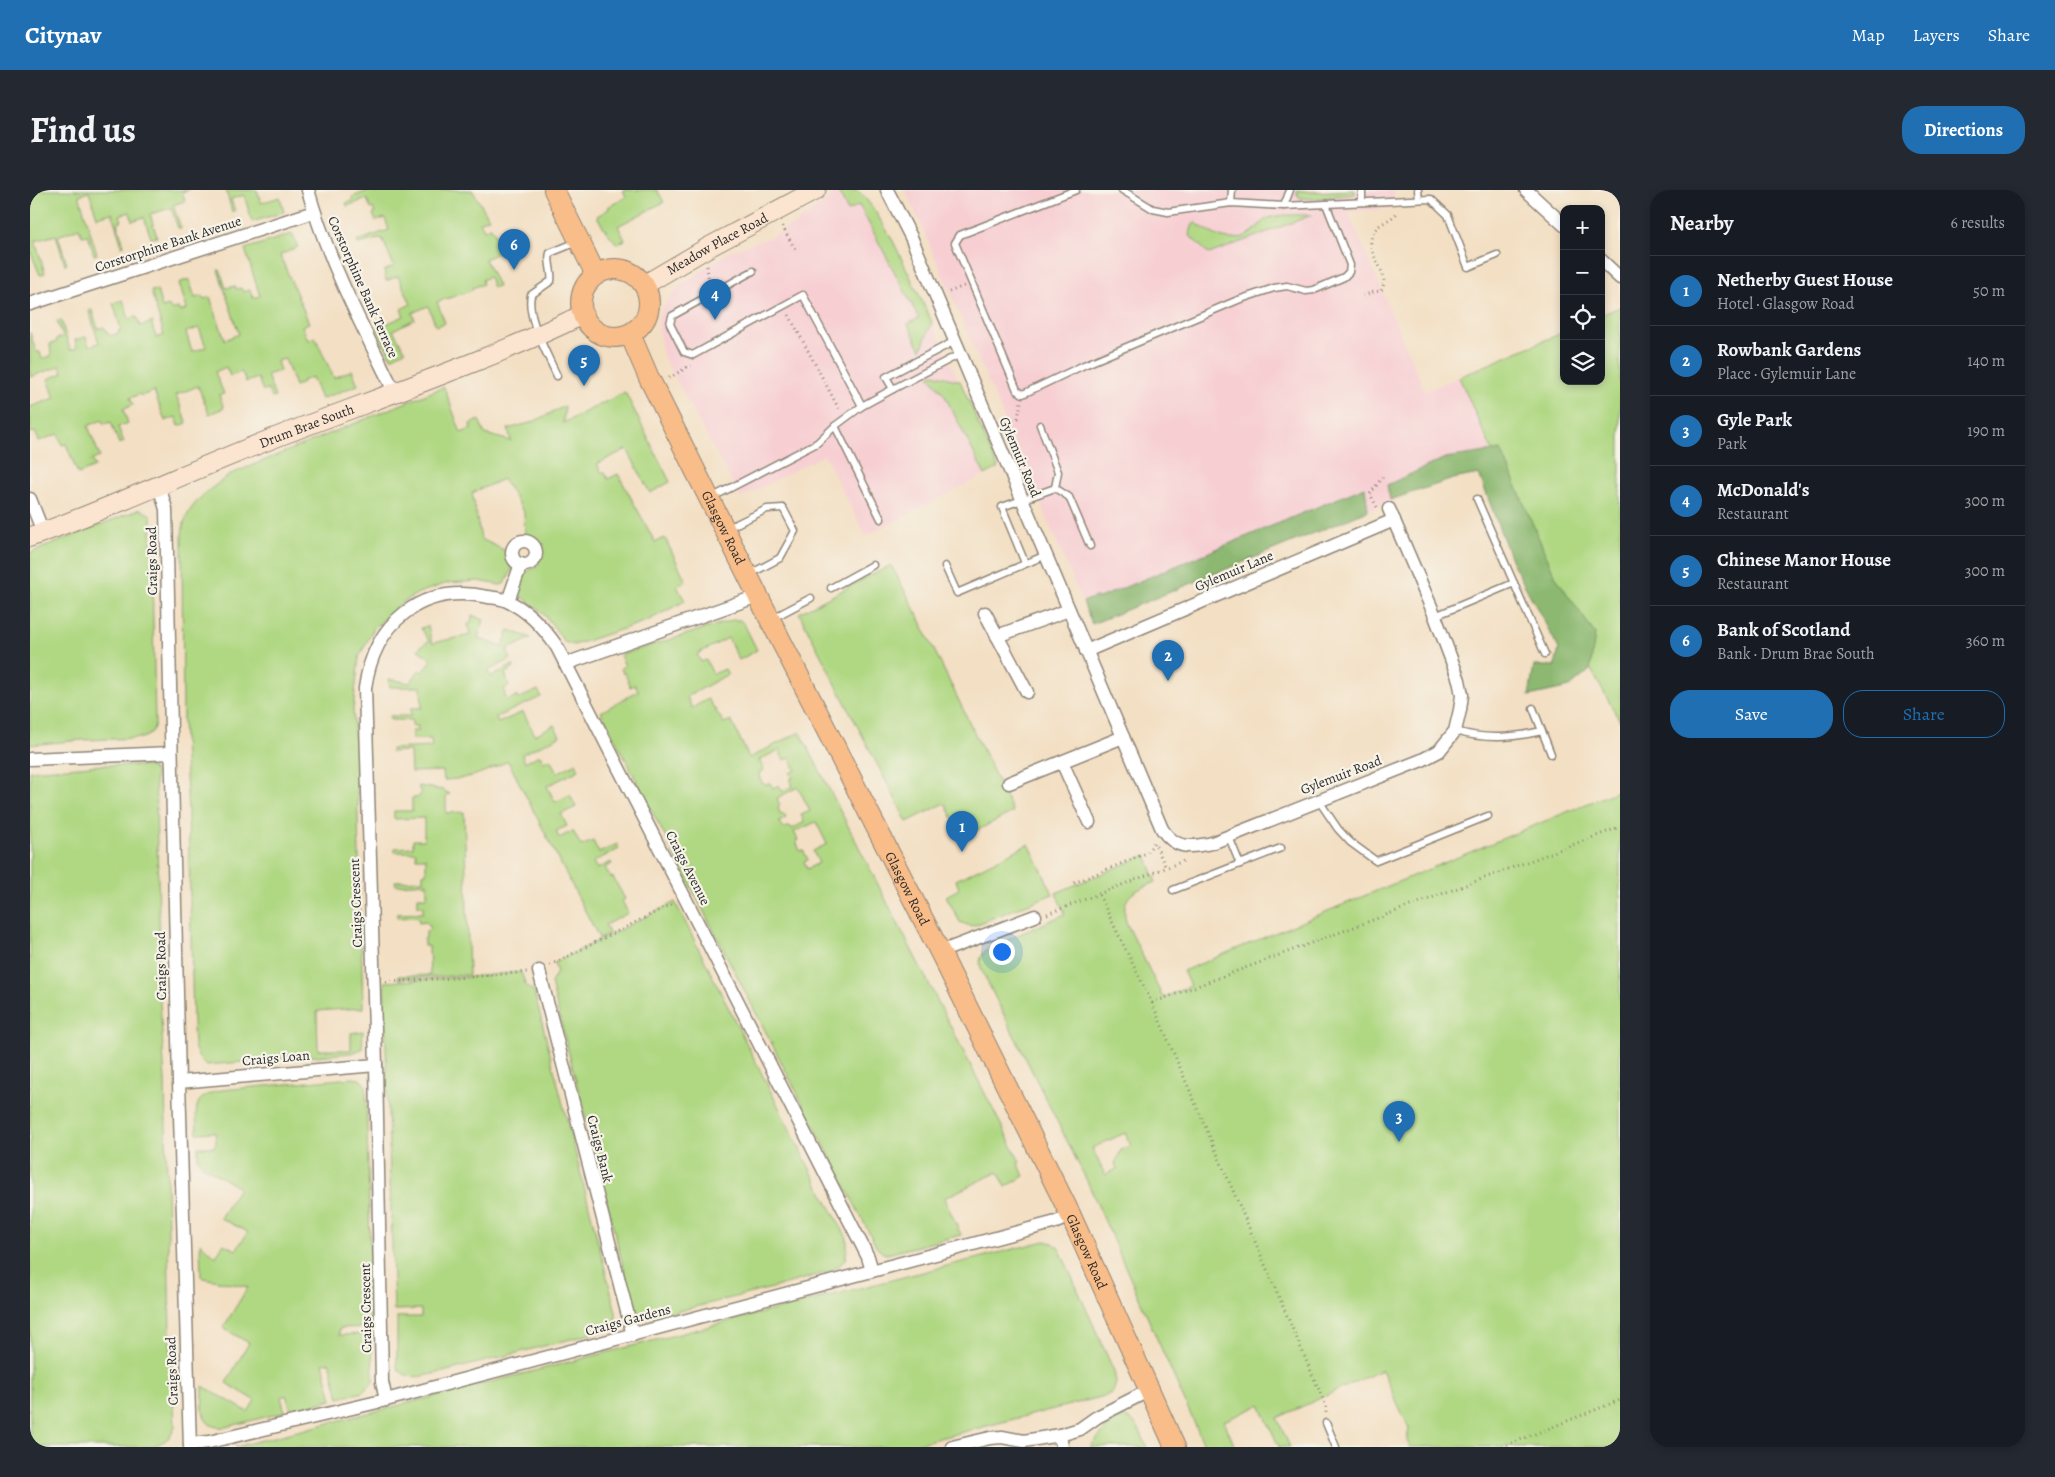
<!DOCTYPE html>
<html lang="en">
<head>
<meta charset="utf-8">
<style>
	:root { --surface:#171b24; --page:#242831; --text:#f1f3f6; --muted:#9ea1a6; --line:#363941; --accent:#1f6fb2 }
	body { margin:0; font-family:Alegreya,serif; background:var(--page); color:var(--text) }
	.controls { position:absolute; right:15px; top:15px; display:grid; overflow:hidden; border-radius:10px; box-shadow:0 2px 8px #0003 }
	.controls button { width:45px; height:45px; display:grid; place-items:center; padding:0; border:0; border-bottom:1px solid var(--line); background:var(--surface); color:var(--text); font:25px sans-serif }
	.you { position:absolute; left:971px; top:761px; width:18px; height:18px; margin:-12px; border:4px solid #fff; border-radius:50%; background:#1a73e8; box-shadow:0 0 0 8px #1a73e833 }
	.badge { display:grid; place-items:center; width:32px; height:32px; border-radius:50%; background:var(--accent); color:#fff; font-size:16px; font-weight:700 }
	.pin { position:absolute; translate:-50% -41px; filter:drop-shadow(0 1px 2px #0008) }
	.pin::after { content:''; position:absolute; top:26px; width:18px; height:15px; background:inherit; clip-path:polygon(0 0,100% 0,50% 100%) }
	.list { margin:0; padding:0; list-style:none }
	h2 { display:flex; justify-content:space-between; align-items:center; height:65px; margin:0; padding:0 20px; font-size:21px }
	h2 small { font-size:16px; font-weight:400; color:var(--muted) }
	.list li { display:grid; grid-template-columns:32px 1fr auto; gap:15px; align-items:center; box-sizing:border-box; height:70px; padding:0 20px; border-top:1px solid var(--line) }
	.list b { display:block; font-size:19px; white-space:nowrap }
	.list p { margin:0; font-size:16px; white-space:nowrap; color:var(--muted) }
	.list em { font-size:16px; font-style:normal; color:var(--muted) }
	.actions { display:flex; gap:10px; padding:15px 20px }
	.actions a { flex:1; padding:11px 0; border:1px solid var(--accent); border-radius:20px; text-align:center; font-size:18px; color:var(--accent) }
	.actions .main { background:var(--accent); color:#fff }
	.icon { flex:none; width:28px; height:28px; fill:none; stroke:currentColor; stroke-width:2; stroke-linecap:round; stroke-linejoin:round }
	.map { position:relative; flex:none; width:1590px; height:1257px; overflow:hidden; border-radius:20px }
	header { display:flex; align-items:center; gap:30px; box-sizing:border-box; height:70px; padding:0 25px; background:var(--accent); color:#fff }
	header strong { font-size:24px }
	nav { display:flex; gap:28px; margin-inline-start:auto; font-size:18px }
	.intro { display:flex; align-items:center; justify-content:space-between; box-sizing:border-box; height:120px; padding:0 30px }
	h1 { margin:0; font-size:35px }
	.button { padding:12px 22px; border-radius:20px; background:var(--accent); color:#fff; font-size:18px; font-weight:700 }
	main { display:flex; gap:30px; padding:0 30px }
	aside { flex:1; background:var(--surface); border-radius:20px; box-shadow:0 2px 8px #0003 }
	.map>svg:first-child { display:block }
	.built { fill:#f7cfd3 }
	.green { fill:#b0d883; stroke:#6e8257; fill-rule:evenodd }
	.forest { fill:#8cb871; stroke:#5c724e }
	.lines { fill:none; stroke-linecap:round; stroke-linejoin:round }
	.service-casing { stroke:#8f8577; stroke-width:9 }
	.minor-casing { stroke:#8f8577; stroke-width:15 }
	.secondary-casing { stroke:#8f8577; stroke-width:21 }
	.primary-casing { stroke:#8f8577; stroke-width:22 }
	.path { stroke:#8f8577; stroke-width:3; stroke-dasharray:1 4; stroke-linecap:butt }
	.service { stroke:#fff; stroke-width:6 }
	.minor { stroke:#fff; stroke-width:12 }
	.secondary { stroke:#fce5d0; stroke-width:19 }
	.primary { stroke:#f8bd89; stroke-width:20 }
	.labels { text-anchor:middle; dominant-baseline:central; stroke-width:4.5; stroke-linejoin:round; paint-order:stroke }
	.street-label { font-size:14px; fill:#2b2b2b; stroke:#f7f3e8 }
</style>
</head>
<body>
<header>
<strong>Citynav</strong>
<nav><a>Map</a><a>Layers</a><a>Share</a></nav>
</header>
<div class="intro"><h1>Find us</h1><a class="button">Directions</a></div>
<main>
<div class="map">
<svg width="1590" height="1257" viewBox="0 0 1590 1257">
	<rect width="100%" height="100%" fill="#f7f3e8"/>
	<filter id="ink" filterUnits="userSpaceOnUse"><feTurbulence type="fractalNoise" baseFrequency=".02" numOctaves="2"/><feDisplacementMap in="SourceGraphic" scale="10" xChannelSelector="R" yChannelSelector="G"/><feConvolveMatrix kernelMatrix="1 2 1 2 8 2 1 2 1" color-interpolation-filters="sRGB"/></filter>
	<filter id="wash" filterUnits="userSpaceOnUse"><feTurbulence type="fractalNoise" baseFrequency=".0096" numOctaves="4" result="noise"/><feDisplacementMap in="SourceGraphic" scale="20" xChannelSelector="R" yChannelSelector="G"/><feGaussianBlur stdDeviation="1.12" result="paint"/><feColorMatrix in="noise" values="0 0 0 0 0 0 0 0 0 0 0 0 0 0 0 0 0 1.4 0 .05"/><feComposite in="paint" operator="in"/></filter>
	<g filter="url(#wash)">
		<rect width="100%" height="100%" fill="#f3dfc3"/>
		<!-- built -->
		<g class="built">
			<polygon points="814,0 826,0 834,5 863,51 902,132 968,278 836,346 794,265 711,308 634,168 628,139 629,126 637,111 648,98 679,75 703,60 739,48 767,33 808,1"/>
			<polygon points="876,0 1364,0 1364,18 1318,22 1395,201 1429,187 1464,269 1062,434"/>
		</g>
		<!-- green -->
		<g class="green">
			<polygon points="0,0 159,0 152,2 155,11 143,15 151,38 148,38 141,18 120,24 127,47 121,48 114,27 102,31 100,22 90,25 92,31 87,33 94,55 92,56 82,23 67,27 59,2 49,5 67,64 64,65 58,45 52,46 49,38 28,46 37,74 35,75 26,45 5,51 15,83 10,85 0,60"/>
			<polygon points="196,0 227,0 231,13 250,7 254,22 222,32 214,5 201,9 205,21 202,22"/>
			<polygon points="341,0 442,0 459,28 450,32 454,40 461,37 472,57 491,47 493,50 455,69 468,96 463,98 459,87 452,90 453,94 442,98 443,100 407,112 415,133 406,136 398,116 382,123 385,129 363,140 375,161 361,168 347,138 374,126 371,119 381,114 368,86 356,91 354,81 364,76 352,48 328,54 327,51 359,40 355,28 346,31 343,24 345,23 343,18 341,19 337,9 317,16 316,13 323,10 322,7"/>
			<polygon points="593,0 627,0 634,12 588,36 595,50 587,54 573,37 567,26 579,19 578,17 596,7"/>
			<polygon points="814,0 826,0 833,5 845,21 863,51 902,132 891,160 878,134 889,128 829,15 818,21 808,1"/>
			<polygon points="1267,0 1282,2 1325,0 1325,4 1283,9 1270,8 1267,4"/>
			<path d="M1282 25 1179 64 1159 45 1164 32C1183 44 1198 57 1221 43 1227 39 1232 30 1239 28 1249 24 1270 25 1282 25Z"/>
			<path d="M262 44 268 57 250 65 279 133 272 136 278 150 285 147 304 188 322 180 328 195 291 209 282 187 272 191 273 193 265 196 255 169 247 171 250 181 237 185 245 207 242 208 238 200 233 201 228 188 216 192 212 182 200 186 196 177 185 182 194 204 189 205 194 218 179 224 168 196 146 205 157 233 149 236 146 227 135 231 124 201 111 206 110 204 100 208 103 215 93 219 98 233 88 237 94 252 89 254 81 232 74 234 72 230 58 236 70 267 62 270 65 277 48 284 36 254 32 255 28 244 9 251 5 242 0 243V217L25 208 18 189 33 183 30 176 0 187V142L6 162H10L12 169 21 166 20 154 27 152 26 149 33 147 27 131 31 130 40 160 47 158 45 150 56 147 59 156 69 153 59 121 62 120 68 139 74 137 80 146 89 143V140L91 139 83 113 93 110 99 129 107 127 110 136 123 132 122 135 126 148 134 145 121 101 127 100 132 118 139 116 141 120 148 118 150 122 157 119 149 93 159 89 165 108 172 106 174 109 180 107 195 150 209 144 188 80H190L196 98 205 96 206 99 211 98 213 102 220 100 223 108 230 106 215 59ZM169 138 176 157 162 162 156 142Z"/>
			<polygon points="1590,117 1590,531 1560,478 1429,187 1534,142 1534,191 1571,191 1571,125"/>
			<polygon points="903,184 930,191 968,278 955,285 914,204 899,186"/>
			<path d="M414 197 431 243 441 239 440 234 449 230 455 244 481 251 478 239 503 232 535 216 533 233 595 202 640 292 620 303 597 259 567 274 572 283 574 282 578 289 588 284 625 352 635 348 656 391 647 396 655 411 617 431 544 455 534 452C518 427 511 419 486 403L495 383 508 376C512 362 513 350 495 347L494 322 473 289 442 303 451 349 476 361 482 380 474 394 470 395 449 391 418 393 388 403 373 412 344 438 329 467 323 519 327 590 333 818 287 821 288 860H321V843L333 841 332 859 322 863 176 875C161 864 164 848 163 831L158 622 153 531 152 346C153 316 179 300 201 284Z"/>
			<path d="M110 319 121 325 125 534C122 543 120 546 111 548L52 550 0 555V363Z"/>
			<polygon points="861,375 892,433 893,437 983,622 932,648 915,613 877,632 769,423"/>
			<path d="M442 425 454 430 448 448 472 457 479 440 501 448 477 460 481 469 458 481 461 487 483 475 484 478 475 483 479 496 474 499 475 507 479 510 486 506 488 509 508 500 511 507 466 527 468 533 493 522 505 545 524 535 530 546 492 564 495 572 510 565 514 572 520 569 527 583 546 573 549 580 517 596 525 612 540 605 546 617 531 624 537 636 526 641 529 648 543 641 551 656 563 651 569 663 587 654 589 659 563 672 567 679 581 672 582 674 575 678 581 688 583 687 595 709 592 711 598 723 575 735 579 743 569 748 478 571C454 582 442 589 414 590L413 581 381 582 380 561 361 562V559L402 557 401 549H382V541H388V536H382V530H360V526H381V518H392L391 497H360L359 489 380 493 389 480 392 482 400 474V468L388 460 391 456 399 451 391 438 398 436 402 453 440 445 438 434 441 433Z"/>
			<path d="M703 430H710L714 434 727 460 709 470 698 448 667 464 671 472 676 470 683 484 695 479 698 484 657 507 662 518 678 509 694 533 701 530 719 568 770 542 990 972 988 973 994 986 976 997 968 982 914 1008 931 1045 857 1064 853 1063 847 1058 571 522 608 501 605 495 600 497 595 483 593 484 591 478 595 476 590 465ZM749 560 754 570 760 568 766 580 760 583 763 588 760 589 763 596 752 601 749 595 743 598 740 593 736 595 732 593 729 586 730 582 734 580 729 570ZM768 597 780 621 771 625 774 632 762 639 760 636 753 639 749 632 756 628 754 624 751 625 748 618 750 616 747 608ZM786 632 797 654 783 661 789 673 777 679 774 672 778 670 773 660 770 661 766 651 768 650 764 642Z"/>
			<path d="M72 575 118 576 124 580 125 585 129 723V796L135 890 140 1148 145 1236C141 1250 133 1252 121 1257H0V581Z"/>
			<polygon points="388,596 413,600 420,604 416,605 416,623 434,622 439,785 368,789 368,786 400,785 399,756 394,756 394,749 396,748 396,742 400,739 400,736 396,732 389,733 388,727 367,728 367,724 393,723 393,716 388,716 388,707 397,707 397,693 366,695 365,691 393,690 393,684 396,683 396,668 386,668 386,662 365,662 365,658 383,657 383,650 394,650 394,628 364,629 364,621 382,621 382,608 387,608 391,604"/>
			<path d="M1590 600V1257H1380L1377 1251 1379 1238 1352 1180 1247 1228 1260 1257H1249L1230 1215 1194 1231 1205 1257H1175L1058 993 951 779C949 770 951 765 957 759L1035 724 1026 703 1116 665 1126 692C1104 701 1090 705 1096 732L1133 808 1160 796 1153 781ZM1095 943 1101 956 1091 960 1085 973 1087 979 1075 985 1062 958Z"/>
			<polygon points="999,654 1023,704 945,735 940,736 930,732 916,706 929,699 926,690"/>
			<polygon points="645,712 789,997 817,1048 817,1059 815,1069 811,1074 801,1081 742,1098 616,1129 606,1121 603,1115 521,793 527,782 524,773"/>
			<path d="M491 782 496 796 504 801 586 1122V1132L580 1139 413 1182C398 1184 377 1194 367 1177V1127H391V1119L364 1120 354 792 439 787Z"/>
			<path d="M322 888 330 889 336 896 342 1137 310 1138 309 1145 342 1144 343 1192 333 1202 309 1208 300 1172 293 1173 302 1210 261 1220 256 1205 251 1207 255 1222 196 1237C168 1240 173 1216 173 1196L218 1222 225 1210 196 1193 219 1153 193 1138 218 1097 173 1088 171 1086 170 1053 186 1067 193 1054 206 1060 218 1042 190 1028 209 998 173 976 168 969V957H184L186 952 185 942 167 943C166 917 162 906 192 900Z"/>
			<polygon points="1015,1051 1023,1053 1029,1058 1084,1181 1086,1193 1083,1202 1075,1206 874,1257 205,1257"/>
			<path d="M1094 1227C1108 1230 1111 1244 1117 1257H1060L1081 1233Z"/>
		</g>
		<!-- forest -->
		<g class="forest">
			<polygon points="1471,260 1525,386 1565,444 1560,480 1540,497 1499,506 1504,476 1525,476 1529,459 1482,372 1449,284 1423,289 1360,310 1357,295 1415,268"/>
			<polygon points="1335,297 1338,321 1062,434 1053,412 1065,407 1069,408"/>
		</g>
	</g>
	<g filter="url(#ink)">
		<g class="lines">
			<defs>
				<g id="service">
					<polyline points="1046,0 930,45 925,53 987,200 993,204 1054,175 1208,110 1244,98 1257,96 1276,101 1284,100 1314,87 1319,82 1320,75 1296,14"/>
					<polyline points="1092,0 1123,19 1138,22 1201,13 1254,16 1401,9 1418,25 1438,77 1467,65"/>
					<polyline points="1332,0 1332,12"/>
					<polyline points="1388,0 1389,9"/>
					<polyline points="1201,13 1202,0"/>
					<polyline points="1254,16 1260,0"/>
					<polyline points="723,81 642,126 640,134 654,162 663,165 773,105 832,216 863,199 856,187 925,151"/>
					<path d="M527 186C518 165 496 128 501 105L521 91C523 82 517 72 520 63L547 52"/>
					<polyline points="863,199 930,164"/>
					<polyline points="832,216 805,236 851,329"/>
					<polyline points="1010,235 1028,282 1025,298 1039,307 1060,356"/>
					<polyline points="681,308 787,253 805,236"/>
					<polyline points="1447,309 1515,464"/>
					<polyline points="696,339 737,319 753,318 765,341 750,368 720,384"/>
					<polyline points="995,373 972,317 1025,298"/>
					<polyline points="915,376 927,403 1016,365"/>
					<polyline points="801,398 843,375"/>
					<polyline points="1405,426 1484,393"/>
					<polyline points="741,429 781,408"/>
					<polyline points="1503,518 1521,564"/>
					<path d="M1425 541C1456 550 1481 548 1512 541"/>
					<polyline points="1289,611 1308,639 1320,652 1346,671 1458,626"/>
					<polyline points="1199,647 1210,674"/>
					<polyline points="1143,700 1251,658"/>
					<polyline points="1296,1233 1306,1257"/>
				</g>
				<g id="minor">
					<path d="M278 0C298 71 333 138 365 203"/>
					<path d="M857 0 881 47 1132 639C1145 659 1160 658 1182 653L1392 570 1409 561 1425 541 1430 520 1432 505 1429 490 1405 426 1359 319"/>
					<polyline points="1496,0 1534,35"/>
					<polyline points="1571,70 1590,88"/>
					<polyline points="0,114 284,22"/>
					<polyline points="129,296 136,319 149,892 160,1257"/>
					<polyline points="0,309 13,342"/>
					<circle cx="494" cy="363" r="12"/>
					<polyline points="478,411 491,374"/>
					<polyline points="955,423 997,502"/>
					<polyline points="967,446 1039,420"/>
					<polyline points="1056,461 1364,330"/>
					<polyline points="535,474 728,406"/>
					<polyline points="0,569 141,563"/>
					<polyline points="1032,572 1059,632"/>
					<polyline points="979,593 1093,547"/>
					<polyline points="910,762 1005,726"/>
					<polyline points="509,781 603,1145"/>
					<polyline points="149,892 346,875"/>
					<path d="M356 1210 352 1192 346 875 335 498C344 433 391 393 458 407 464 408 471 408 477 411 498 420 514 438 527 457L838 1067 842 1081"/>
					<polyline points="1030,1245 1032,1257"/>
					<polyline points="160,1254 179,1252 356,1210 1026,1032 1041,1026"/>
					<polyline points="922,1257 960,1248 972,1247 994,1251 1030,1245 1050,1239 1067,1227 1120,1200"/>
				</g>
				<g id="secondary">
					<path id="s1" d="M614 95 677 58 786 0"/>
					<path id="s2" d="M0 347C87 316 170 276 257 243 356 205 457 171 552 125"/>
				</g>
				<g id="primary">
					<polyline points="524,0 566,85"/>
					<circle cx="585" cy="113" r="34"/>
					<path id="s3" d="M600 144 619 188 728 406 910 762 1041 1026 1145 1257"/>
				</g>
			</defs>
			<!-- service casing -->
			<use href="#service" class="service-casing"/>
			<!-- minor casing -->
			<use href="#minor" class="minor-casing"/>
			<!-- secondary casing -->
			<use href="#secondary" class="secondary-casing"/>
			<!-- primary casing -->
			<use href="#primary" class="primary-casing"/>
			<!-- path -->
			<g class="path">
				<polyline points="752,36 765,59"/>
				<polyline points="677,76 679,94"/>
				<polyline points="919,102 934,96"/>
				<path d="M1333 106 1346 101 1350 102C1362 86 1342 71 1341 55 1340 32 1362 33 1368 21"/>
				<polyline points="759,125 810,221"/>
				<polyline points="639,188 661,175"/>
				<polyline points="974,234 988,228 991,212"/>
				<polyline points="1347,317 1340,304 1355,284"/>
				<polyline points="1126,656 1136,678"/>
				<polyline points="1044,693 1117,663 1125,651"/>
				<polyline points="1069,705 1122,813 1296,1216 1296,1224"/>
				<polyline points="1017,724 1156,670"/>
				<polyline points="520,775 644,713"/>
				<polyline points="356,792 439,787 497,782"/>
				<polyline points="1122,813 1590,637"/>
				<polyline points="1472,1257 1590,1210"/>
			</g>
			<!-- service -->
			<use href="#service" class="service"/>
			<!-- minor -->
			<use href="#minor" class="minor"/>
			<!-- secondary -->
			<use href="#secondary" class="secondary"/>
			<!-- primary -->
			<use href="#primary" class="primary"/>
		</g>
	</g>
	<g class="labels">
		<!-- street labels -->
		<g class="street-label">
			<text transform="translate(138 54) rotate(-18)">Corstorphine Bank Avenue</text>
			<text stroke="none"><textPath href="#s1" startOffset="84">Meadow Place Road</textPath></text>
			<text transform="translate(333 97) rotate(66)">Corstorphine Bank Terrace</text>
			<text stroke="none"><textPath href="#s2" startOffset="298">Drum Brae South</textPath></text>
			<text transform="translate(990 267) rotate(67)">Gylemuir Road</text>
			<text stroke="none"><textPath href="#s3" startOffset="215">Glasgow Road</textPath></text>
			<text transform="translate(122 371) rotate(-91)">Craigs Road</text>
			<text transform="translate(1204 381) rotate(-23)">Gylemuir Lane</text>
			<text transform="translate(1311 585) rotate(-21)">Gylemuir Road</text>
			<text transform="translate(658 678) rotate(63)">Craigs Avenue</text>
			<text stroke="none"><textPath href="#s3" startOffset="620">Glasgow Road</textPath></text>
			<text transform="translate(326 713) rotate(-92)">Craigs Crescent</text>
			<text transform="translate(131 776) rotate(-91)">Craigs Road</text>
			<text transform="translate(246 868) rotate(-5)">Craigs Loan</text>
			<text transform="translate(570 959) rotate(76)">Craigs Bank</text>
			<text stroke="none"><textPath href="#s3" startOffset="1025">Glasgow Road</textPath></text>
			<text transform="translate(336 1118) rotate(-91)">Craigs Crescent</text>
			<text transform="translate(598 1130) rotate(-15)">Craigs Gardens</text>
			<text transform="translate(142 1181) rotate(-92)">Craigs Road</text>
		</g>
	</g>
</svg>
<div class="controls">
<button>+</button>
<button>−</button>
<button><svg class="icon" aria-label="locate" viewBox="0 0 24 24"><circle cx="12" cy="12" r="6"/><path d="M12 2v4M12 18v4M2 12h4M18 12h4"/></svg></button>
<button><svg class="icon" aria-label="layers" viewBox="0 0 24 24"><path d="M12 4l9 5-9 5-9-5zM3 14l9 5 9-5"/></svg></button>
</div>
<div class="you"></div>
<div class="pin badge" style="left:932px;top:662px">1</div>
<div class="pin badge" style="left:1138px;top:491px">2</div>
<div class="pin badge" style="left:1369px;top:952px">3</div>
<div class="pin badge" style="left:685px;top:130px">4</div>
<div class="pin badge" style="left:554px;top:196px">5</div>
<div class="pin badge" style="left:484px;top:80px">6</div>
</div>
<aside>
<h2>Nearby<small>6 results</small></h2>
<ul class="list">
<li><span class="badge">1</span><div><b>Netherby Guest House</b><p>Hotel · Glasgow Road</p></div><em>50 m</em></li>
<li><span class="badge">2</span><div><b>Rowbank Gardens</b><p>Place · Gylemuir Lane</p></div><em>140 m</em></li>
<li><span class="badge">3</span><div><b>Gyle Park</b><p>Park</p></div><em>190 m</em></li>
<li><span class="badge">4</span><div><b>McDonald's</b><p>Restaurant</p></div><em>300 m</em></li>
<li><span class="badge">5</span><div><b>Chinese Manor House</b><p>Restaurant</p></div><em>300 m</em></li>
<li><span class="badge">6</span><div><b>Bank of Scotland</b><p>Bank · Drum Brae South</p></div><em>360 m</em></li>
</ul>
<div class="actions"><a class="main">Save</a><a>Share</a></div>
</aside>
</main>
</body>
</html>
